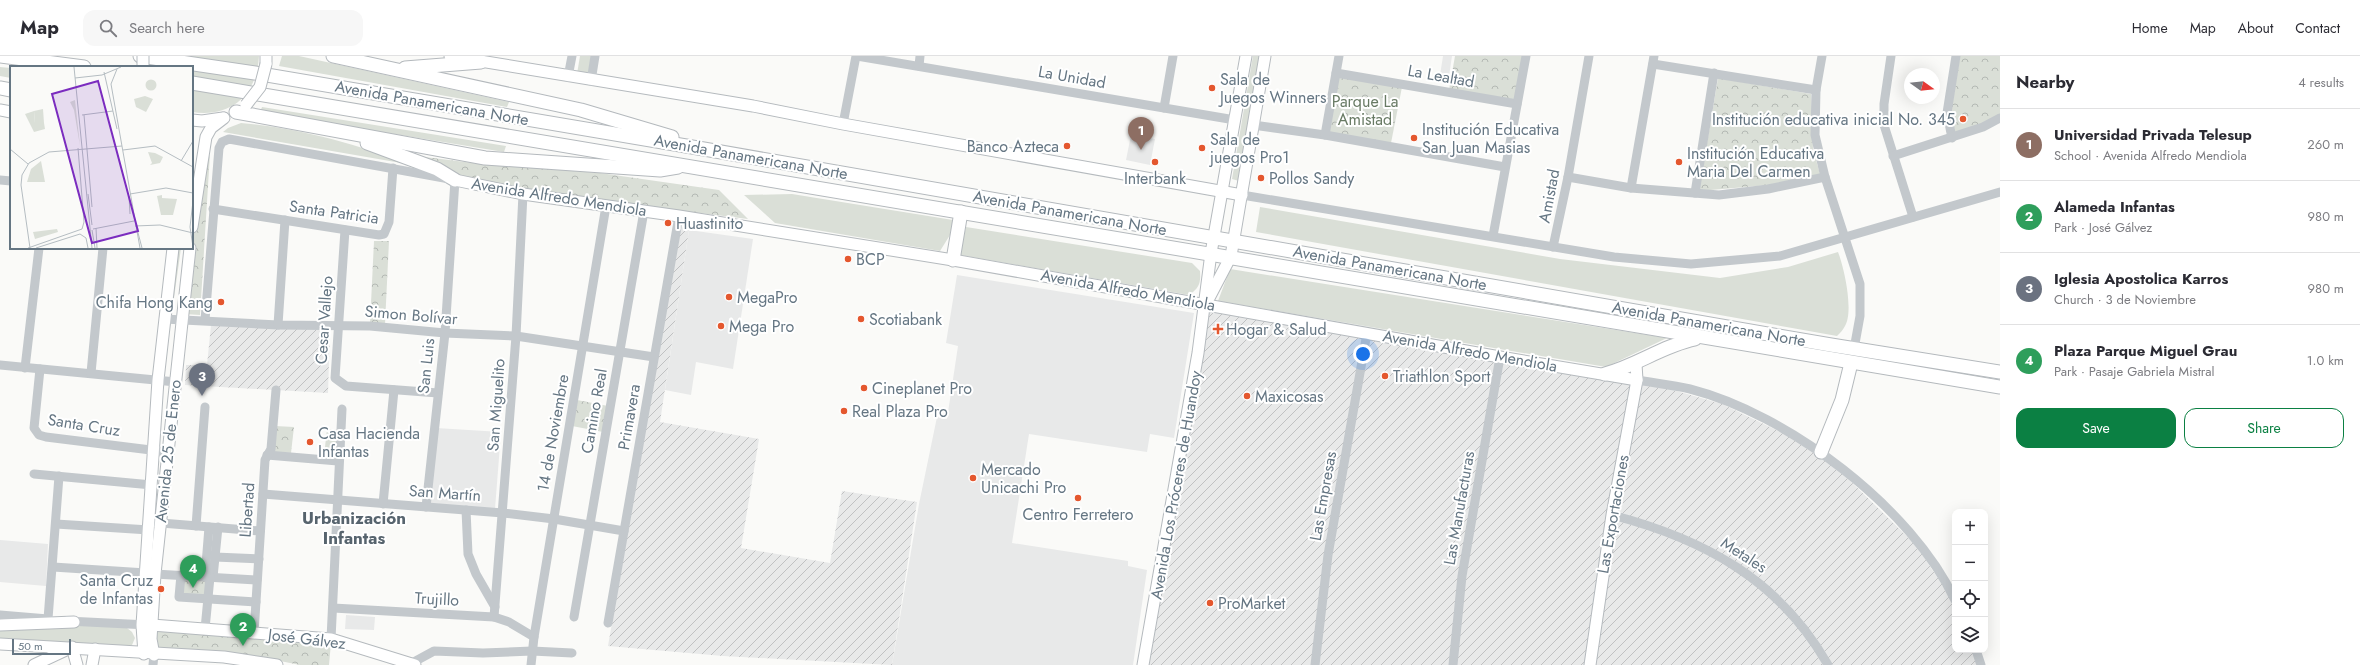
<!DOCTYPE html>
<html lang="en">
<head>
<meta charset="utf-8">
<style>
	:root { --surface:#fff; --page:#f7f7f7; --text:#2b2b33; --muted:#7c7c81; --line:#e1e1e2; --accent:#0b8043 }
	body { margin:0; font-family:Jost,sans-serif; background:var(--page); color:var(--text) }
	.controls { position:absolute; right:12px; bottom:12px; display:grid; overflow:hidden; border-radius:8px; box-shadow:0 4px 16px #0002 }
	.controls button { width:36px; height:36px; display:grid; place-items:center; padding:0; border:0; border-bottom:1px solid var(--line); background:var(--surface); color:var(--text); font:20px sans-serif }
	.compass { position:absolute; left:1904px; top:12px; width:36px; height:36px; border-radius:50%; background:var(--surface); box-shadow:0 4px 16px #0002; rotate:105deg }
	.scale { position:absolute; left:12px; bottom:10px; width:59px; box-sizing:border-box; padding-left:4px; border:2px solid #657683; border-top:0; font-size:11px; line-height:14px; white-space:nowrap; color:#657683; -webkit-text-stroke:3px #fff; paint-order:stroke }
	.you { position:absolute; left:1363px; top:298px; width:14px; height:14px; margin:-10px; border:3px solid #fff; border-radius:50%; background:#1a73e8; box-shadow:0 0 0 6px #1a73e833 }
	.badge { display:grid; place-items:center; width:26px; height:26px; border-radius:50%; background:var(--accent); color:#fff; font-size:13px; font-weight:700 }
	.pin { position:absolute; translate:-50% -33px; filter:drop-shadow(0 1px 2px #0008) }
	.pin::after { content:''; position:absolute; top:21px; width:14px; height:12px; background:inherit; clip-path:polygon(0 0,100% 0,50% 100%) }
	.list { margin:0; padding:0; list-style:none }
	h2 { display:flex; justify-content:space-between; align-items:center; height:52px; margin:0; padding:0 16px; font-size:17px }
	h2 small { font-size:13px; font-weight:400; color:var(--muted) }
	.list li { display:grid; grid-template-columns:26px 1fr auto; gap:12px; align-items:center; box-sizing:border-box; height:72px; padding:0 16px; border-top:1px solid var(--line) }
	.list b { display:block; font-size:15px; white-space:nowrap }
	.list p { margin:0; font-size:13px; white-space:nowrap; color:var(--muted) }
	.list em { font-size:13px; font-style:normal; color:var(--muted) }
	.actions { display:flex; gap:8px; padding:12px 16px }
	.actions a { flex:1; padding:9px 0; border:1px solid var(--accent); border-radius:12px; text-align:center; font-size:14px; color:var(--accent) }
	.actions .main { background:var(--accent); color:#fff }
	.icon { flex:none; width:22px; height:22px; fill:none; stroke:currentColor; stroke-width:2; stroke-linecap:round; stroke-linejoin:round }
	.map { position:relative; flex:none; width:2000px; height:609px; overflow:hidden }
	header { display:flex; align-items:center; gap:24px; box-sizing:border-box; height:56px; padding:0 20px; background:var(--surface); border-bottom:1px solid var(--line) }
	header strong { font-size:19px }
	nav { display:flex; gap:22px; margin-inline-start:auto; font-size:14px }
	.search { width:280px; height:36px; background:var(--page); display:flex; align-items:center; gap:10px; box-sizing:border-box; padding:0 14px; border-radius:12px; color:var(--muted); font-size:15px }
	main { display:flex }
	aside { flex:1; background:var(--surface) }
	.map>svg:first-child { display:block }
	.built { fill:#e8e9e9 }
	.industrial { fill:url(#industrial-furrows) }
	.grass { fill:#dadfd7 }
	.forest { fill:url(#forest-crowns) }
	.lines { fill:none; stroke-linecap:round; stroke-linejoin:round }
	.major-casing { stroke:#b5babe; stroke-width:13 }
	.highway-casing { stroke:#b4b9bd; stroke-width:15 }
	.minor { stroke:#c3c8cc; stroke-width:9 }
	.major { stroke:#fff; stroke-width:11 }
	.highway { stroke:#fff; stroke-width:13 }
	.major-bridge-casing { stroke:#b5babe; stroke-width:13; stroke-linecap:butt }
	.major-bridge { stroke:#fff; stroke-width:11 }
	.poi-dot { fill:#e4572e; stroke:#fff; stroke-width:1.5 }
	.labels { text-anchor:middle; dominant-baseline:central; stroke-width:4; stroke-linejoin:round; paint-order:stroke }
	.street-label { font-size:16px; fill:#657683; stroke:#fff }
	.poi-label { font-size:16px; fill:#657683; stroke:#fff; text-anchor:start }
	.park-label { font-size:16px; fill:#687a64; stroke:#fff }
	.neighbourhood-label { font-size:17px; font-weight:bold; fill:#57646e; stroke:#fff }
	.inset-road { fill:none; stroke:#b5bdc2; stroke-width:1 }
	.view { fill:#7b2cbf; fill-opacity:0.15; stroke:#7b2cbf; stroke-width:2 }
	.inset-edge { fill:none; stroke:#657683; stroke-width:2 }
</style>
</head>
<body>
<header>
<strong>Map</strong>
<div class="search"><svg class="icon" aria-label="search" viewBox="0 0 24 24"><circle cx="10" cy="10" r="6"/><path d="M15 15l6 6"/></svg>Search here</div>
<nav><a>Home</a><a>Map</a><a>About</a><a>Contact</a></nav>
</header>
<main>
<div class="map">
<svg width="2000" height="609" viewBox="0 0 2000 609">
	<defs>
		<pattern id="industrial-furrows" width="10" height="10" patternUnits="userSpaceOnUse"><rect width="10" height="10" fill="#e8e9e9"/><path d="M-1 1l2-2M0 10L10 0M9 11l2-2" fill="none" stroke="#c0c1c2"/></pattern>
		<pattern id="forest-crowns" width="20" height="18" patternUnits="userSpaceOnUse"><rect width="20" height="18" fill="#dadfd7"/><path d="M2 6a3 3 0 1 1 6 0M12 15a3 3 0 1 1 6 0" fill="none" stroke="#b4b9b4"/></pattern>
	</defs>
	<rect width="100%" height="100%" fill="#fafaf8"/>
	<!-- built -->
	<g class="built">
		<polygon points="1443,0 1452,0 1448,27 1439,26"/>
		<polygon points="1131,79 1155,83 1150,109 1126,104"/>
		<polygon points="689,174 753,183 733,313 696,306 691,339 665,334"/>
		<polygon points="957,219 1194,257 1174,382 1150,378 1147,396 1029,378 1012,487 1128,505 1128,510 1147,514 1133,609 892,609 919,448 937,361 947,363 958,290 946,287"/>
		<polygon points="436,372 501,376 495,453 429,447"/>
		<polygon points="0,484 48,488 46,530 0,526"/>
		<polygon points="346,559 375,561 374,574 345,573"/>
	</g>
	<!-- industrial -->
	<g class="industrial">
		<polygon points="681,171 689,174 660,366 759,383 741,492 830,507 842,435 917,446 892,609 723,600 608,590"/>
		<polygon points="1208,252 1670,333 1722,348 1797,384 1839,414 1915,488 1951,542 1955,551 1955,594 1973,594 1978,609 1149,609"/>
		<polygon points="211,269 330,274 328,337 185,329 186,309 207,309"/>
	</g>
	<!-- grass -->
	<g class="grass">
		<path d="M149 0H259C257 39 231 62 192 56V11H150Z"/>
		<polygon points="282,0 299,0 509,46 507,51 279,10"/>
		<polygon points="580,0 591,0 588,20 577,18"/>
		<polygon points="1253,0 1261,0 1239,125 1232,123"/>
		<polygon points="0,11 11,12 11,22 0,20"/>
		<polygon points="262,51 506,90 504,96 260,56"/>
		<path d="M241 67C294 71 358 88 407 108L223 76 228 72Z"/>
		<polygon points="792,138 953,164 950,179 940,195 775,167 744,139"/>
		<path d="M1260 151 1560 203 1720 222 1788 211 1838 196C1844 211 1854 255 1845 270 1843 274 1840 277 1837 280L1256 176Z"/>
		<path d="M966 171 1192 207 1200 215C1201 227 1199 232 1189 239L960 199Z"/>
		<polygon points="174,192 181,192 172,256 169,259"/>
		<polygon points="1230,213 1667,282 1606,311 1218,245"/>
		<polygon points="0,563 127,572 132,576 135,582 132,589 125,591 0,582"/>
	</g>
	<!-- forest -->
	<g class="forest">
		<polygon points="1455,0 1522,0 1515,45 1449,34"/>
		<polygon points="1960,0 2000,0 2000,59 1983,67 1955,77 1951,56"/>
		<polygon points="1339,20 1402,31 1391,87 1329,77"/>
		<polygon points="1718,22 1811,38 1813,93 1820,118 1769,129 1699,135"/>
		<polygon points="210,98 200,259 184,258 199,136"/>
		<polygon points="401,98 481,108 600,117 719,134 748,163 587,143 472,124"/>
		<polygon points="374,185 389,185 385,268 370,268"/>
		<polygon points="577,344 608,350 603,376 572,370"/>
		<polygon points="275,370 294,371 291,397 272,396"/>
		<polygon points="327,373 338,374 335,401 324,400"/>
		<polygon points="180,521 207,522 205,543 179,541"/>
		<polygon points="158,575 331,587 329,609 300,609 245,598 157,592 151,583"/>
	</g>
	<g class="lines">
		<defs>
			<g id="major">
				<polyline points="266,0 266,8"/>
				<polyline points="450,0 753,50 843,68 1242,139"/>
				<polyline points="0,54 11,56"/>
				<polyline points="192,64 202,65 223,62"/>
				<polyline points="455,124 523,138 679,160 953,204 1500,301 1637,324"/>
				<polyline points="192,171 206,81 211,72 224,62"/>
				<polyline points="1209,242 1231,200 1265,0"/>
				<polyline points="0,569 74,566"/>
				<polyline points="152,569 331,583 415,609"/>
				<polyline points="0,588 224,601 277,609"/>
				<polyline points="72,591 77,609"/>
				<polyline points="144,598 142,569 158,324 173,192"/>
				<polyline points="154,599 151,583 155,518 190,192"/>
				<polyline points="34,609 68,593"/>
				<polyline points="92,609 95,593"/>
				<polyline points="1143,609 1198,297 1211,197 1246,0"/>
				<polyline points="1590,609 1612,459 1637,324 1636,308"/>
			</g>
			<g id="highway">
				<polyline points="0,0 84,11"/>
				<polyline points="140,0 255,17 698,92 1831,289 2000,316"/>
				<polyline points="333,0 581,54 672,81"/>
				<polyline points="405,12 481,6"/>
				<polyline points="192,27 2000,331"/>
				<polyline points="0,32 11,34"/>
				<polyline points="236,56 485,102 660,114 678,111"/>
				<polyline points="367,87 437,113 455,124"/>
				<polyline points="953,204 961,156"/>
				<path d="M1605 318C1638 309 1662 290 1695 283"/>
				<polyline points="1821,396 1842,344 1851,307"/>
			</g>
		</defs>
		<!-- major casing -->
		<use href="#major" class="major-casing"/>
		<!-- highway casing -->
		<use href="#highway" class="highway-casing"/>
		<!-- minor -->
		<g class="minor">
			<polyline points="857,0 1235,64"/>
			<polyline points="1822,0 1816,34 1815,79 1825,121 1860,228 1860,260 1854,293"/>
			<polyline points="1891,0 1884,48 1884,69 1913,161"/>
			<polyline points="1653,8 1816,34"/>
			<polyline points="919,10 920,0"/>
			<polyline points="1336,17 1517,48"/>
			<polyline points="568,21 572,0"/>
			<polyline points="591,25 595,0"/>
			<polyline points="1164,52 1173,0"/>
			<polyline points="843,68 856,0"/>
			<polyline points="1253,69 1325,79 1505,111"/>
			<polyline points="1325,79 1339,0"/>
			<polyline points="1952,82 1947,57 1956,0"/>
			<polyline points="1893,100 1983,71 2000,62"/>
			<polyline points="1568,121 1631,132 1719,139 1768,133 1825,121"/>
			<polyline points="0,124 11,125"/>
			<polyline points="1631,132 1654,0"/>
			<polyline points="1695,137 1714,17"/>
			<polyline points="1242,139 1614,201 1691,208 1780,200 2000,136"/>
			<polyline points="213,153 379,179 384,178 389,166 393,112"/>
			<polyline points="345,174 335,322 346,330 438,337"/>
			<polyline points="1493,180 1526,0"/>
			<polyline points="1553,191 1568,121 1589,0"/>
			<polyline points="164,263 278,269 370,270 445,277 516,280 654,301"/>
			<polyline points="205,264 219,92 222,86 229,83 455,124 445,277 426,451"/>
			<polyline points="278,269 285,164"/>
			<polyline points="0,309 176,326"/>
			<polyline points="25,312 39,192"/>
			<polyline points="40,313 34,372 39,379 46,381 167,396"/>
			<polyline points="91,317 103,192"/>
			<path d="M1637 324C1654 327 1673 329 1690 333 1788 358 1912 452 1955 544"/>
			<polyline points="267,399 338,405"/>
			<polyline points="34,418 152,429"/>
			<polyline points="263,438 503,457 554,463 624,475"/>
			<polyline points="383,448 394,334"/>
			<polyline points="466,454 468,498 476,518 495,551"/>
			<path d="M1612 459C1704 483 1780 524 1828 609"/>
			<polyline points="149,466 260,475"/>
			<polyline points="56,468 149,474"/>
			<polyline points="196,470 205,351"/>
			<polyline points="215,501 259,503"/>
			<polyline points="53,511 146,517"/>
			<polyline points="155,518 257,524"/>
			<polyline points="181,519 179,541 256,546"/>
			<polyline points="205,521 209,471"/>
			<polyline points="213,521 218,471"/>
			<polyline points="333,552 494,561 509,566 534,581"/>
			<polyline points="0,559 48,563"/>
			<polyline points="494,561 516,280 523,138"/>
			<polyline points="574,561 644,155"/>
			<polyline points="48,563 59,420"/>
			<polyline points="67,565 148,569"/>
			<polyline points="608,567 679,160"/>
			<polyline points="205,573 210,521"/>
			<polyline points="254,577 265,404 271,393 276,334"/>
			<polyline points="331,583 342,353"/>
			<polyline points="1976,594 1981,609"/>
			<polyline points="412,607 434,595 483,597 532,595 572,597"/>
			<polyline points="153,609 154,599"/>
			<polyline points="531,609 534,581 606,150"/>
			<polyline points="1315,609 1328,499 1367,277"/>
			<polyline points="1453,609 1462,520 1500,301"/>
		</g>
		<!-- major -->
		<use href="#major" class="major"/>
		<!-- highway -->
		<use href="#highway" class="highway"/>
		<defs>
			<g id="major-bridge">
				<polyline points="143,0 143,11"/>
				<polyline points="246,49 260,31 266,8"/>
			</g>
		</defs>
		<!-- major-bridge casing -->
		<use href="#major-bridge" class="major-bridge-casing"/>
		<!-- major-bridge -->
		<use href="#major-bridge" class="major-bridge"/>
	</g>
	<!-- markers -->
	<g class="poi-dot">
		<circle cx="1212" cy="32" r="4"/>
		<circle cx="1963" cy="63" r="4"/>
		<circle cx="1414" cy="82" r="4"/>
		<circle cx="1067" cy="90" r="4"/>
		<circle cx="1202" cy="92" r="4"/>
		<circle cx="1155" cy="106" r="4"/>
		<circle cx="1679" cy="106" r="4"/>
		<circle cx="1261" cy="122" r="4"/>
		<circle cx="668" cy="167" r="4"/>
		<circle cx="848" cy="203" r="4"/>
		<circle cx="729" cy="241" r="4"/>
		<circle cx="221" cy="246" r="4"/>
		<circle cx="861" cy="263" r="4"/>
		<circle cx="721" cy="270" r="4"/>
		<path d="M1216 267h4v4h4v4h-4v4h-4v-4h-4v-4h4z"/>
		<circle cx="1385" cy="320" r="4"/>
		<circle cx="864" cy="332" r="4"/>
		<circle cx="1247" cy="340" r="4"/>
		<circle cx="844" cy="355" r="4"/>
		<circle cx="310" cy="386" r="4"/>
		<circle cx="973" cy="422" r="4"/>
		<circle cx="1078" cy="442" r="4"/>
		<circle cx="161" cy="533" r="4"/>
		<circle cx="1210" cy="547" r="4"/>
	</g>
	<g class="labels">
		<!-- street labels -->
		<g class="street-label">
			<text transform="translate(1441 20) rotate(10)">La Lealtad</text>
			<text transform="translate(1072 21) rotate(10)">La Unidad</text>
			<text transform="translate(432 47) rotate(10)">Avenida Panamericana Norte</text>
			<text transform="translate(751 101) rotate(10)">Avenida Panamericana Norte</text>
			<text transform="translate(1549 140) rotate(-79)">Amistad</text>
			<text transform="translate(559 141) rotate(9)">Avenida Alfredo Mendiola</text>
			<text transform="translate(334 156) rotate(8)">Santa Patricia</text>
			<text transform="translate(1070 157) rotate(10)">Avenida Panamericana Norte</text>
			<text transform="translate(1390 212) rotate(10)">Avenida Panamericana Norte</text>
			<text transform="translate(1128 234) rotate(10)">Avenida Alfredo Mendiola</text>
			<text transform="translate(411 259) rotate(5)">Simon Bolívar</text>
			<text transform="translate(324 264) rotate(-86)">Cesar Vallejo</text>
			<text transform="translate(1709 268) rotate(10)">Avenida Panamericana Norte</text>
			<text transform="translate(1470 295) rotate(10)">Avenida Alfredo Mendiola</text>
			<text transform="translate(426 310) rotate(-84)">San Luis</text>
			<text transform="translate(496 349) rotate(-86)">San Miguelito</text>
			<text transform="translate(594 355) rotate(-80)">Camino Real</text>
			<text transform="translate(629 361) rotate(-80)">Primavera</text>
			<text transform="translate(84 369) rotate(9)">Santa Cruz</text>
			<text transform="translate(553 377) rotate(-80)">14 de Noviembre</text>
			<text transform="translate(168 395) rotate(-84)">Avenida 25 de Enero</text>
			<text transform="translate(1176 429) rotate(-80)">Avenida Los Próceres de Huandoy</text>
			<text transform="translate(445 437) rotate(4)">San Martín</text>
			<text transform="translate(1323 440) rotate(-80)">Las Empresas</text>
			<text transform="translate(1459 452) rotate(-80)">Las Manufacturas</text>
			<text transform="translate(247 454) rotate(-86)">Libertad</text>
			<text transform="translate(1613 458) rotate(-80)">Las Exportaciones</text>
			<text transform="translate(1744 499) rotate(33)">Metales</text>
			<text transform="translate(437 543) rotate(3)">Trujillo</text>
			<text transform="translate(307 583) rotate(7)">José Gálvez</text>
		</g>
		<!-- poi labels -->
		<g class="poi-label">
			<text x="1220" y="23">Sala de<tspan x="1220" dy="18">Juegos Winners</tspan></text>
			<text x="1955" y="63" text-anchor="end">Institución educativa inicial No. 345</text>
			<text x="1422" y="73">Institución Educativa<tspan x="1422" dy="18">San Juan Masias</tspan></text>
			<text x="1210" y="83">Sala de<tspan x="1210" dy="18">juegos Pro1</tspan></text>
			<text x="1059" y="90" text-anchor="end">Banco Azteca</text>
			<text x="1687" y="97">Institución Educativa<tspan x="1687" dy="18">Maria Del Carmen</tspan></text>
			<text x="1155" y="122" text-anchor="middle">Interbank</text>
			<text x="1269" y="122">Pollos Sandy</text>
			<text x="676" y="167">Huastinito</text>
			<text x="856" y="203">BCP</text>
			<text x="737" y="241">MegaPro</text>
			<text x="213" y="246" text-anchor="end">Chifa Hong Kang</text>
			<text x="869" y="263">Scotiabank</text>
			<text x="729" y="270">Mega Pro</text>
			<text x="1226" y="273">Hogar &amp; Salud</text>
			<text x="1393" y="320">Triathlon Sport</text>
			<text x="872" y="332">Cineplanet Pro</text>
			<text x="1255" y="340">Maxicosas</text>
			<text x="852" y="355">Real Plaza Pro</text>
			<text x="318" y="377">Casa Hacienda<tspan x="318" dy="18">Infantas</tspan></text>
			<text x="981" y="413">Mercado<tspan x="981" dy="18">Unicachi Pro</tspan></text>
			<text x="1078" y="458" text-anchor="middle">Centro Ferretero</text>
			<text x="153" y="524" text-anchor="end">Santa Cruz<tspan x="153" dy="18">de Infantas</tspan></text>
			<text x="1218" y="547">ProMarket</text>
		</g>
		<!-- park labels -->
		<g class="park-label">
			<text x="1365" y="45">Parque La<tspan x="1365" dy="18">Amistad</tspan></text>
		</g>
		<!-- neighbourhood labels -->
		<g class="neighbourhood-label">
			<text x="354" y="462">Urbanización<tspan x="354" dy="20">Infantas</tspan></text>
		</g>
	</g>
	<!-- overview -->
	<g transform="translate(10 10)">
		<rect width="183" height="183" fill="#fafaf8"/>
		<path d="M135.5 19a5.5 5.5 0 1 1 11 0a5.5 5.5 0 1 1-11 0ZM65 34 70 80 64 44 60 36ZM33 43 34 57 25 58 24 45Z" fill="#dadfd7"/>
		<path d="M135 30 143 33 136 46 126 41 124 33ZM24 45 25 57H34L35 63 24 66 15 48ZM138 86 145 87 153 91 150 97 140 99 142 97ZM31 95 35 116H17L21 103ZM152 129V132L167 133 163 149H151L147 130ZM47 163 48 166 25 173 23 166Z" fill="#dadfd7"/>
		<path class="inset-road" d="M64 1 82 182M107 3 101 18 130 182M94 6 107 63M65 12 92 9 111 1M72 49 103 45M74 49 82 141M0 83 18 98M113 84 145 80 183 101M171 95 183 75M78 128 82 159M120 128 156 122 183 127M119 130 120 148M183 135 180 161 183 181M125 160 150 159 183 167M86 162 87 182M83 163 124 155M127 163 132 182M82 164 85 182M18 182 72 163 74 156 68 82M20 182 11 119 12 109 19 97 39 86 112 80M26 182 70 168 76 172 78 182"/>
		<path class="view" d="M88 15 128 165 82 177 42 28Z"/>
		<rect width="183" height="183" class="inset-edge"/>
	</g>
</svg>
<div class="controls">
<button>+</button>
<button>−</button>
<button><svg class="icon" aria-label="locate" viewBox="0 0 24 24"><circle cx="12" cy="12" r="6"/><path d="M12 2v4M12 18v4M2 12h4M18 12h4"/></svg></button>
<button><svg class="icon" aria-label="layers" viewBox="0 0 24 24"><path d="M12 4l9 5-9 5-9-5zM3 14l9 5 9-5"/></svg></button>
</div>
<svg class="compass" viewBox="-18 -18 36 36"><path d="M0-13l5 13h-10z" fill="#e53935"/><path d="M0 13l5-13h-10z" fill="#7c7c81"/></svg>
<div class="scale">50 m</div>
<div class="you"></div>
<div class="pin badge" style="left:1141px;top:94px;background:#8d6e63">1</div>
<div class="pin badge" style="left:243px;top:590px;background:#2e9e5b">2</div>
<div class="pin badge" style="left:202px;top:340px;background:#6b7280">3</div>
<div class="pin badge" style="left:193px;top:532px;background:#2e9e5b">4</div>
</div>
<aside>
<h2>Nearby<small>4 results</small></h2>
<ul class="list">
<li><span class="badge" style="background:#8d6e63">1</span><div><b>Universidad Privada Telesup</b><p>School · Avenida Alfredo Mendiola</p></div><em>260 m</em></li>
<li><span class="badge" style="background:#2e9e5b">2</span><div><b>Alameda Infantas</b><p>Park · José Gálvez</p></div><em>980 m</em></li>
<li><span class="badge" style="background:#6b7280">3</span><div><b>Iglesia Apostolica Karros</b><p>Church · 3 de Noviembre</p></div><em>980 m</em></li>
<li><span class="badge" style="background:#2e9e5b">4</span><div><b>Plaza Parque Miguel Grau</b><p>Park · Pasaje Gabriela Mistral</p></div><em>1.0 km</em></li>
</ul>
<div class="actions"><a class="main">Save</a><a>Share</a></div>
</aside>
</main>
</body>
</html>
